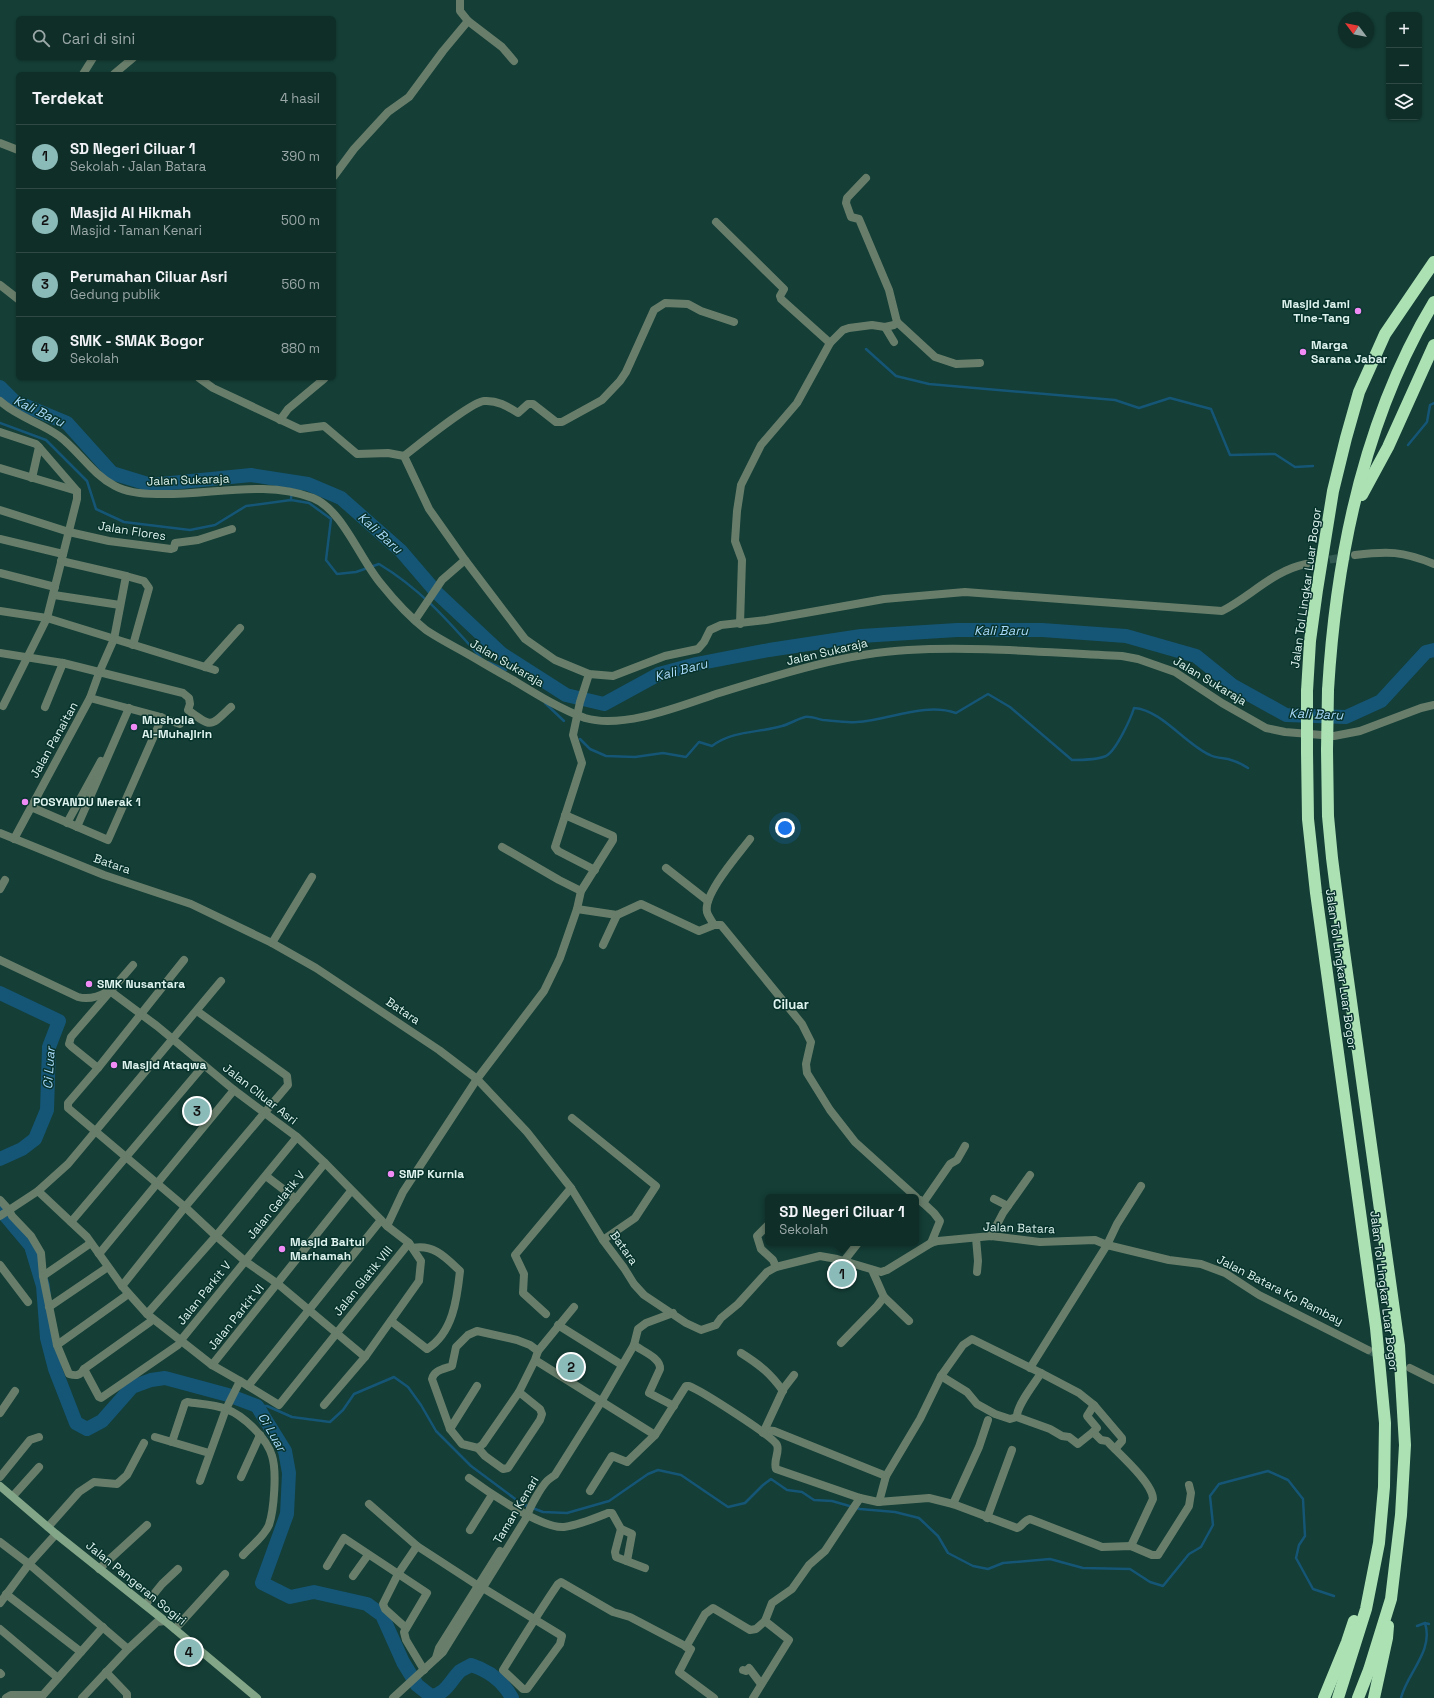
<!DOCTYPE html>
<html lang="id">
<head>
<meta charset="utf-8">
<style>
	:root { --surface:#0f2e28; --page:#1d3a34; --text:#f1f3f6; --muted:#9ba8a8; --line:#2f4a45; --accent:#8bbbb9 }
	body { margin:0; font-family:"Space Grotesk",sans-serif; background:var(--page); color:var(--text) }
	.controls { position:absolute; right:12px; top:12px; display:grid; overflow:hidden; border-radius:6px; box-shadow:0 1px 3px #0004 }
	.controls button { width:36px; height:36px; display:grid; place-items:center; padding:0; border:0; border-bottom:1px solid var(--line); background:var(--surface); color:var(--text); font:20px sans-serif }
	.compass { position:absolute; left:1338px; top:12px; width:36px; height:36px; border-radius:50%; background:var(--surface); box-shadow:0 1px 3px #0004; rotate:302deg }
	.you { position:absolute; left:785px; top:828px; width:14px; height:14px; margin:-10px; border:3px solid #fff; border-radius:50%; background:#1a73e8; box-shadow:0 0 0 6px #1a73e833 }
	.badge { display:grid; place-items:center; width:26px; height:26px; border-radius:50%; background:var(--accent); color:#111; font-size:13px; font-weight:700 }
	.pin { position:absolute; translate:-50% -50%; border:2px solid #fff; box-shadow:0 1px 4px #0006 }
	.popup { position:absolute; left:765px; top:1194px; width:154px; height:52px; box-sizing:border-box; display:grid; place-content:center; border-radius:6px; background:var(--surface); filter:drop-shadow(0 1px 3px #0005); font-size:13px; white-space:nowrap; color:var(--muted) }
	.popup b { font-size:15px; color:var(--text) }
	.popup::after { content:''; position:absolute; left:50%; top:100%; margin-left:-8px; border:8px solid transparent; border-top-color:var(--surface) }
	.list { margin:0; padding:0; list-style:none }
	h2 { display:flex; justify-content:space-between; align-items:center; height:52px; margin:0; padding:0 16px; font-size:17px }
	h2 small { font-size:13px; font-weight:400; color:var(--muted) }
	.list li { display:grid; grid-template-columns:26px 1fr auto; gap:12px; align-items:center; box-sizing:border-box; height:64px; padding:0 16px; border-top:1px solid var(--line) }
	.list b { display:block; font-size:15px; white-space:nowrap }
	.list p { margin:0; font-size:13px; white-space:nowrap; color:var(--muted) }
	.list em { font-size:13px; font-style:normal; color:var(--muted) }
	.icon { flex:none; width:22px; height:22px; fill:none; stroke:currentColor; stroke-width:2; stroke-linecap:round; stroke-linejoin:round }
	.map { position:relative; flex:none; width:1434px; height:1698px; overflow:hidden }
	.search { position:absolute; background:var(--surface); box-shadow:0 1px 3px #0004; left:16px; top:16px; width:320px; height:44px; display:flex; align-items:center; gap:10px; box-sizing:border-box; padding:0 14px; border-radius:6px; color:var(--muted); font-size:15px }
	.panel { position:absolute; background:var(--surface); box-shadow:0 1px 3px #0004; left:16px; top:72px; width:320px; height:308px; border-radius:6px }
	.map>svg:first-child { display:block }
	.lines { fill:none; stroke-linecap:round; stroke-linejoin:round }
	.stream { stroke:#155576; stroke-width:2.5 }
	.river { stroke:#155576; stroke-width:14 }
	.street-tunnel { stroke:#325952; stroke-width:8; stroke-dasharray:8 4; stroke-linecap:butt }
	.street { stroke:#687e6b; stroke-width:8 }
	.secondary { stroke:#84a688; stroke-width:8 }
	.highway { stroke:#abe1b3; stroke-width:12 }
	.highway-bridge { stroke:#abe1b3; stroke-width:12 }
	.poi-dot { fill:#f08bf5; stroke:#08332c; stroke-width:1.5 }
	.labels { text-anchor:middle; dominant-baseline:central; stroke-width:3; stroke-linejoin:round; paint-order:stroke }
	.poi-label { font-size:12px; font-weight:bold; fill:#def3ee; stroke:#08332c; text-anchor:start }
	.street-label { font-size:12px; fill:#def3ee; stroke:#08332c }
	.water-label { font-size:13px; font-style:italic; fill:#a8d9f9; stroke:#08332c }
	.neighbourhood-label { font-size:13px; font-weight:bold; fill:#def3ee; stroke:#08332c }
</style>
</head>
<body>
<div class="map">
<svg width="1434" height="1698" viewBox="0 0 1434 1698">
	<rect width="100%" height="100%" fill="#143e36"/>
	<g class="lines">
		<!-- stream -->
		<g class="stream">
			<polyline points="866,349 896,376 929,384 1115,400 1139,408 1170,398 1211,409 1230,455 1275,454 1295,467 1313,466"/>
			<path d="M0 423 46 440 87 481 96 509 124 522 190 530 215 525 246 506 291 500 309 503 331 519 326 560 337 574 356 572 379 564C421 589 450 623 482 659"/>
			<polyline points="1408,445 1427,422 1430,405 1434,403"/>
			<polyline points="291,500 292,481"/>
			<polyline points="488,662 506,670"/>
			<polyline points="545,703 564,721"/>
			<path d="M580 739 590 749 606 756 635 757 663 753 686 757 699 742 712 746C733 730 759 733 782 726 790 724 797 719 805 717 810 716 818 719 823 720 834 721 846 723 857 722 889 720 925 702 956 713L988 694 1010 707 1072 760C1084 760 1096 760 1106 756 1116 751 1131 718 1134 708 1162 710 1185 744 1210 755 1215 758 1223 758 1228 759 1235 761 1242 764 1248 768"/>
			<polyline points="257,1406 267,1406 292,1417 330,1422 343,1410 354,1394 394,1377 408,1387 421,1405 436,1431 471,1466 522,1504 543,1512 567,1513 609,1501 648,1474 658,1470 681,1475 728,1507 745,1503 763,1485 771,1479 787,1490 802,1492 814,1500 832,1501 860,1509 895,1512 919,1518 938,1536 948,1553 973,1566 988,1569 1003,1563 1050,1559 1083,1568 1130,1569 1150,1582 1163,1586 1189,1554 1201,1547 1213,1525 1210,1496 1219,1484 1268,1471 1288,1480 1303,1499 1305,1536 1299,1545 1296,1558 1313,1589 1334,1596"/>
			<polyline points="1417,1626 1425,1623 1429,1624"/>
			<path d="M1401 1698C1407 1673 1434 1651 1425 1623"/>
		</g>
		<!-- river -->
		<g class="river">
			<polyline points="0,387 14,401 67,423 112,473 151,485 251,475 308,484 341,498 401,551 437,593 502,654 566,695 604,704 659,674 696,664 769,650 861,636 957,630 1042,630 1126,636 1196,656 1232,685 1286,715 1346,717 1381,701 1426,652 1434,650"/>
			<polyline points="0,993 59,1021 49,1047 47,1110 35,1139 22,1149 0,1159"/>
			<path d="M0 1209 31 1246 43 1286 47 1338 55 1369 76 1423 87 1429 102 1421 132 1387 151 1380 165 1378 228 1395 257 1406 285 1451 289 1473 287 1514 262 1583 290 1597 314 1592 367 1604 382 1615 403 1662 417 1685 431 1696C446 1694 450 1681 460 1671 463 1669 468 1667 471 1665 490 1671 503 1681 512 1698"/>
		</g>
		<!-- street-tunnel -->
		<g class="street-tunnel">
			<polyline points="1306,564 1355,555"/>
			<polyline points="1368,1350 1404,1366"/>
		</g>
		<!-- street -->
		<g class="street">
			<polyline points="468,21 502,47 514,61"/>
			<polyline points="83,74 93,58"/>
			<polyline points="114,74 133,58"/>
			<polyline points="0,143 18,150"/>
			<polyline points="334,176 354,149 388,112 409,97 443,51 468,21 460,11 460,0"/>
			<polyline points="866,178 847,198 846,203 851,217 859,219 889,290 897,322 894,325 885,327"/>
			<polyline points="716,222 784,289 780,296 781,299 830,343"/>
			<polyline points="0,285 18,299"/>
			<polyline points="897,322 935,357 956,364 980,363"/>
			<path d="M199 378 213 388 300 429 324 426 357 454 388 453 404 456 429 509 465 560 525 639 555 660 589 674 613 676 665 656 698 649 704 642 710 630 721 625 766 620 884 599 965 592 1222 611C1250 597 1274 570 1306 564"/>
			<path d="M0 401C17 417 40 422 59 436 79 451 92 474 115 486 128 493 142 494 157 494 208 496 264 479 313 498 343 510 360 560 382 585 394 600 411 618 426 630 438 638 451 645 464 652 480 661 496 671 513 680 536 694 560 709 585 718 622 729 678 707 713 695 774 676 845 653 908 650 979 646 1051 653 1122 656L1138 659 1175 672 1222 703 1266 728 1285 732 1334 736 1360 731 1421 708 1434 705"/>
			<polyline points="280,420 288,409 324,379"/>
			<polyline points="0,432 36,444 39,447 32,478"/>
			<path d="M404 456C417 446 471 402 484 401 497 400 507 406 518 413L528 404H533L556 422H562L602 400 620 381 626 372 654 310 665 303 688 304 701 311 734 322"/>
			<polyline points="0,468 77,491"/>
			<polyline points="0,510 69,532 109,541 171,549 174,548 175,543 198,540 232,529"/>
			<polyline points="0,539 63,554"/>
			<path d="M1355 555C1388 551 1402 551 1434 564"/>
			<polyline points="0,573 55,587"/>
			<polyline points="126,576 144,581 149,588 133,645"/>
			<polyline points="54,595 120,605"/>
			<polyline points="0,611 47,618 215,670"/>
			<polyline points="415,620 442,580 465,560"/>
			<polyline points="740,624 742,560 735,541 737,511 741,485 761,445 797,403 830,343 843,330 849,328 872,325 885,327 894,342"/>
			<path d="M0 653 63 663 183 693 189 698 190 704 188 710C212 728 210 727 231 707"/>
			<polyline points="205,667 240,628"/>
			<polyline points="589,674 580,702 573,735 582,763 555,847 558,851 595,870"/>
			<polyline points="90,698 157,716 180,724"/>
			<polyline points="3,706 47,618 77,499 77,491 39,447"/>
			<polyline points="45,707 63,663"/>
			<polyline points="31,807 108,840 161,720 161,717"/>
			<polyline points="565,815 613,836 613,840 581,891 577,909"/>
			<polyline points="67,823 101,761"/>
			<polyline points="77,827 129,708"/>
			<polyline points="0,833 104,875 191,904 272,943 316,968 439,1050 477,1079 527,1132 571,1188 603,1240 624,1268 634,1284 644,1295 686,1323 701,1330 716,1325 721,1318 738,1304 767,1272 776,1267 820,1256 837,1259 881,1272 887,1270 931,1243 938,1241 991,1236 1040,1242 1095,1240 1107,1245 1169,1260 1201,1264 1225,1273 1259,1295 1368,1350"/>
			<polyline points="14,839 90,698 99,673 114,639 126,576 61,561"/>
			<polyline points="502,847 559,880 581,891"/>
			<polyline points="666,868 708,901"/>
			<polyline points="0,889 5,880"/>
			<path d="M714 925C712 921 708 916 707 912 703 894 739 854 750 839"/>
			<polyline points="272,943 312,877"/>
			<polyline points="603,945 617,915"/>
			<path d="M0 960 78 997C89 1000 98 997 107 992"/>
			<polyline points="184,960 98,1068 68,1103 68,1108 185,1207 216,1236 245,1261 278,1284 365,1357"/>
			<polyline points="110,991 157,1026 234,1090 297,1137 325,1163 387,1226"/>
			<polyline points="98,1068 72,1047 69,1044 71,1037 133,965"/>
			<polyline points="572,1118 656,1186 635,1218 603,1240"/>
			<polyline points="266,1176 296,1199"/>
			<polyline points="38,1191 87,1237 122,1286 147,1314 212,1365 240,1381"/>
			<path d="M0 1200 9 1210 12 1216 31 1236 41 1253 43 1276 57 1345 69 1374C76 1376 80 1376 84 1369L99 1397 101 1398 178 1345"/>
			<polyline points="920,1200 934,1213 940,1221 931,1243"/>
			<polyline points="923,1203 950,1164 957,1160 965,1146"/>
			<polyline points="1008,1206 1030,1175"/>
			<polyline points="0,1216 38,1191 68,1164 221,981"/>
			<polyline points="71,1222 204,1065"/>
			<polyline points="768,1225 757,1236 761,1249 773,1260 776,1267"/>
			<polyline points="991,1236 1003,1213 1008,1206 994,1199"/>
			<polyline points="976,1238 978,1261 977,1272"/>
			<polyline points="99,1254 234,1090"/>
			<polyline points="844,1261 858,1243"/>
			<polyline points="0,1265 28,1302"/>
			<polyline points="872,1270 884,1297 909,1321"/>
			<polyline points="43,1276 88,1245"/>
			<polyline points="122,1286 185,1207 288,1085 287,1076 197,1011"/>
			<polyline points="49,1307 105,1269"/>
			<polyline points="147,1314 216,1236 297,1137"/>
			<polyline points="546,1314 523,1293 524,1274 515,1255 571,1188"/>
			<path d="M391 1321 427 1349C453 1333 457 1299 460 1271 446 1258 434 1244 413 1248"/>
			<polyline points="558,1325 622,1365"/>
			<polyline points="181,1340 325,1163"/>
			<polyline points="841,1343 877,1306 884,1297"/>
			<polyline points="57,1345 127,1295"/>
			<path d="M634 1345C642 1351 661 1358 660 1369L649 1393 674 1406"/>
			<polyline points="538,1351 574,1307"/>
			<path d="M741 1353C760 1365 770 1373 783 1391"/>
			<path d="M535 1360 538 1351 530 1345 517 1340 477 1331 468 1335 456 1347 452 1366C444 1369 434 1370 432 1379L450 1429 462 1444 478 1448 483 1444 519 1392 535 1360 655 1435 686 1386H689C700 1390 773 1436 777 1445 780 1452 773 1460 776 1469L860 1498 878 1502 929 1498 953 1504 1017 1528C1022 1527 1024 1520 1030 1519L1097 1545 1102 1547 1131 1546 1152 1555H1158L1189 1506 1191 1493 1189 1485"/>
			<polyline points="212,1365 351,1191"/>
			<polyline points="1030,1368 1107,1245 1117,1224 1141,1186"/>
			<polyline points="1410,1368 1434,1380"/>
			<polyline points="84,1369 150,1322"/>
			<path d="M1041 1373C1035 1383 1016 1406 1017 1417L1050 1429 1062 1436 1069 1437 1078 1444 1093 1432 1101 1440 1107 1441C1118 1453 1153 1483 1153 1499L1131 1546"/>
			<polyline points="941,1376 967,1392 977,1404 995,1414 1010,1419 1017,1417"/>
			<polyline points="248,1386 381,1220"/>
			<polyline points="324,1405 365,1357 419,1281 421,1261 409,1243 387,1226 403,1192 477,1079 544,991 560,958 577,909 617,915 641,904 699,931 714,925 721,925 802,1024 811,1042 806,1064 807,1073 830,1110 855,1142 916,1197"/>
			<polyline points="0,1413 15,1391"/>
			<polyline points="450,1429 477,1386"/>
			<polyline points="765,1430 774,1431 886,1476"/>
			<polyline points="1093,1432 1097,1428 1087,1416 1094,1405"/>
			<polyline points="763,1433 784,1388 794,1375"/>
			<polyline points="155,1437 209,1453"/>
			<path d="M172 1442 185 1403 187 1402C199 1404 214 1404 226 1409 243 1415 267 1438 272 1456 277 1471 274 1510 269 1525 264 1537 251 1546 243 1555"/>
			<polyline points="478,1448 485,1456 503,1469 508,1468 540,1420 542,1414 540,1409 519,1392"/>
			<polyline points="0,1477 30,1440 39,1437"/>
			<polyline points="241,1477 260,1435"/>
			<path d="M469 1478C488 1492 542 1529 564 1527 579 1525 593 1519 608 1513H612L621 1529 632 1534 627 1561"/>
			<polyline points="200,1481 226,1409 240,1381 279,1405 409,1243"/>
			<polyline points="590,1491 612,1456 627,1462 655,1435"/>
			<polyline points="13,1496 39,1467"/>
			<polyline points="879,1502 886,1476 920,1419 941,1376 963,1345 972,1339 1041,1373 1079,1393 1094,1405 1122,1438 1122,1441 1115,1449"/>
			<polyline points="369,1504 417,1546"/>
			<polyline points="953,1504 979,1447 988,1420"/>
			<polyline points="987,1518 1012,1450"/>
			<polyline points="48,1527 79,1492 94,1482 117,1484 127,1475 144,1443"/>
			<polyline points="621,1529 615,1552 616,1557 645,1568"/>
			<polyline points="470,1530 492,1495"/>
			<polyline points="0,1542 29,1564 128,1649"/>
			<polyline points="327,1566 344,1538 427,1593 404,1632 406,1640 424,1670"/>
			<polyline points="99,1569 147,1525"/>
			<polyline points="353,1576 368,1555"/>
			<path d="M483 1588 562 1636 560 1644 527 1689H523L503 1670C521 1641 539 1612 558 1584L561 1582 613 1612 630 1617 691 1649 679 1672 714 1698"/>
			<polyline points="6,1594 81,1652"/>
			<polyline points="0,1603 29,1564 56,1534"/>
			<polyline points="145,1605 162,1584 178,1569"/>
			<polyline points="406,1628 385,1609 383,1604 398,1574 417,1546 477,1585"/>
			<polyline points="0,1629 58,1678"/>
			<polyline points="175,1629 225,1574"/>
			<polyline points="686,1647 705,1614 713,1608 750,1630 756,1629 765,1621"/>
			<polyline points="436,1658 439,1648 500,1551"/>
			<polyline points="743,1670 746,1671 749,1668 761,1684"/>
			<polyline points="106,1672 127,1694 127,1698"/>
			<polyline points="0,1673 1,1674"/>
			<polyline points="6,1698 11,1695 43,1695 103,1627"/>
			<polyline points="82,1698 128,1649 157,1622 165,1621"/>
			<path d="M393 1698 443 1652 528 1515C528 1509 542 1486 547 1481 549 1479 552 1477 555 1475L601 1402 634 1345 638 1329 646 1323 673 1313"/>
			<polyline points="753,1698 789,1640 765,1621 772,1603 792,1589 809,1565 825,1551 860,1498"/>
		</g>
		<!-- secondary -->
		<polyline class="secondary" points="0,1486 56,1534 165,1621 257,1698"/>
		<!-- highway -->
		<g class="highway">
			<polyline points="1362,495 1388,447 1434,345"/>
			<path d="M1328 690C1336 556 1364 418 1434 302"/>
			<polyline points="1307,691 1310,641 1317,590 1333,491 1346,438 1359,392 1385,334 1434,262"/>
			<polyline points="1327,750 1328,816 1332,858 1343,944 1399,1346 1405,1445 1401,1515 1391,1599 1369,1670 1358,1698"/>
			<polyline points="1307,752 1308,819 1316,893 1376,1328 1385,1423 1384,1487 1379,1543 1366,1609 1338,1698"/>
			<polyline points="1324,1698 1347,1642 1354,1621"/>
			<polyline points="1374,1698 1387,1638 1388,1626"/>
		</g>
		<!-- highway-bridge -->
		<g class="highway-bridge">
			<polyline points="1327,750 1328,690"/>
			<polyline points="1307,752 1307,691"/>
		</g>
	</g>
	<!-- markers -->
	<g class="poi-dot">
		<circle cx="1358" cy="311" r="4"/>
		<circle cx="1303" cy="352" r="4"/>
		<circle cx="134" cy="727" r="4"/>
		<circle cx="25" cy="802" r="4"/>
		<circle cx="89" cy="984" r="4"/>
		<circle cx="114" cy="1065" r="4"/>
		<circle cx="391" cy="1174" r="4"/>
		<circle cx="282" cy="1249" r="4"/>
	</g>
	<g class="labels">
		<!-- poi labels -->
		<g class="poi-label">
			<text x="1350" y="304" text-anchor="end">Masjid Jami<tspan x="1350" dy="14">Tine-Tang</tspan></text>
			<text x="1311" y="345">Marga<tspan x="1311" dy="14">Sarana Jabar</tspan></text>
			<text x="142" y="720">Musholla<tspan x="142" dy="14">Al-Muhajirin</tspan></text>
			<text x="33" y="802">POSYANDU Merak 1</text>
			<text x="97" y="984">SMK Nusantara</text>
			<text x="122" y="1065">Masjid Ataqwa</text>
			<text x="399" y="1174">SMP Kurnia</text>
			<text x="290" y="1242">Masjid Baitul<tspan x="290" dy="14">Marhamah</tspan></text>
		</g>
		<!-- street labels -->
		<g class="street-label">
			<text transform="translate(188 480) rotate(-2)">Jalan Sukaraja</text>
			<text transform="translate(132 531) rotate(9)">Jalan Flores</text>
			<text transform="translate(1306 588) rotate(-82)">Jalan Tol Lingkar Luar Bogor</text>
			<text transform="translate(827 652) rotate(-13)">Jalan Sukaraja</text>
			<text transform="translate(507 663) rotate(30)">Jalan Sukaraja</text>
			<text transform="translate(1210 681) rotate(31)">Jalan Sukaraja</text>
			<text transform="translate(54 740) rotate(-61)">Jalan Panaitan</text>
			<text transform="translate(112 864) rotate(19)">Batara</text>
			<text transform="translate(1341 969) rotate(82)">Jalan Tol Lingkar Luar Bogor</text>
			<text transform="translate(403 1011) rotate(34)">Batara</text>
			<text transform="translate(260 1094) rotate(38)">Jalan CIluar Asri</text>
			<text transform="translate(276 1205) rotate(-51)">Jalan Gelatik V</text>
			<text transform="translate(1019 1228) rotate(2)">Jalan Batara</text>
			<text transform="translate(624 1248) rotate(55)">Batara</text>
			<text transform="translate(363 1281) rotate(-51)">Jalan Glatik VIII</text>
			<text transform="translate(1280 1290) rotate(27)">Jalan Batara Kp Rambay</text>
			<text transform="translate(1384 1291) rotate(83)">Jalan Tol Lingkar Luar Bogor</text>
			<text transform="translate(204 1293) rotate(-51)">Jalan Parkit V</text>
			<text transform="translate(236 1317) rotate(-51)">Jalan Parkit VI</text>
			<text transform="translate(516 1510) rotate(-59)">Taman Kenari</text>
			<text transform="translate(136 1583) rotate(39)">Jalan Pangeran Sogiri</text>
		</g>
		<!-- water labels -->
		<g class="water-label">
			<text transform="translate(39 411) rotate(26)">Kali Baru</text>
			<text transform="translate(380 533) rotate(42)">Kali Baru</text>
			<text x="1001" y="630">Kali Baru</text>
			<text transform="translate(681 670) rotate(-15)">Kali Baru</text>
			<text transform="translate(1316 714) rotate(2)">Kali Baru</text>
			<text transform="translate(49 1068) rotate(-86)">Ci Luar</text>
			<text transform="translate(272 1432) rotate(60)">Ci Luar</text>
		</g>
		<!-- neighbourhood labels -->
		<g class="neighbourhood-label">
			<text x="791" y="1004">Ciluar</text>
		</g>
	</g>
</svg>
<div class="controls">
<button>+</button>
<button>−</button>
<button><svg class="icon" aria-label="layers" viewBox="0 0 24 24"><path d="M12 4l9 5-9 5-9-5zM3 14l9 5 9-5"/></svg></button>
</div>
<svg class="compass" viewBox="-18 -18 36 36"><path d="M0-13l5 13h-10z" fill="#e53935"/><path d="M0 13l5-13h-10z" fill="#9ba8a8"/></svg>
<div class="you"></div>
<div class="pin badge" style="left:842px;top:1274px">1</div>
<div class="popup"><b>SD Negeri Ciluar 1</b>Sekolah</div>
<div class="pin badge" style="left:571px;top:1367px">2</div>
<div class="pin badge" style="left:197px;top:1111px">3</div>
<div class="pin badge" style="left:189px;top:1652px">4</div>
<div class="search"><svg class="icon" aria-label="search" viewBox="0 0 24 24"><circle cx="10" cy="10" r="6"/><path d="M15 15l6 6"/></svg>Cari di sini</div>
<section class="panel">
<h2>Terdekat<small>4 hasil</small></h2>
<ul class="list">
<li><span class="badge">1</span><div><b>SD Negeri Ciluar 1</b><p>Sekolah · Jalan Batara</p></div><em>390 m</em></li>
<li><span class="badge">2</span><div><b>Masjid Al Hikmah</b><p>Masjid · Taman Kenari</p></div><em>500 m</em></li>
<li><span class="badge">3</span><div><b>Perumahan Ciluar Asri</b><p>Gedung publik</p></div><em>560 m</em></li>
<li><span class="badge">4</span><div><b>SMK - SMAK Bogor</b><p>Sekolah</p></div><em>880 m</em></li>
</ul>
</section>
</div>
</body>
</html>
